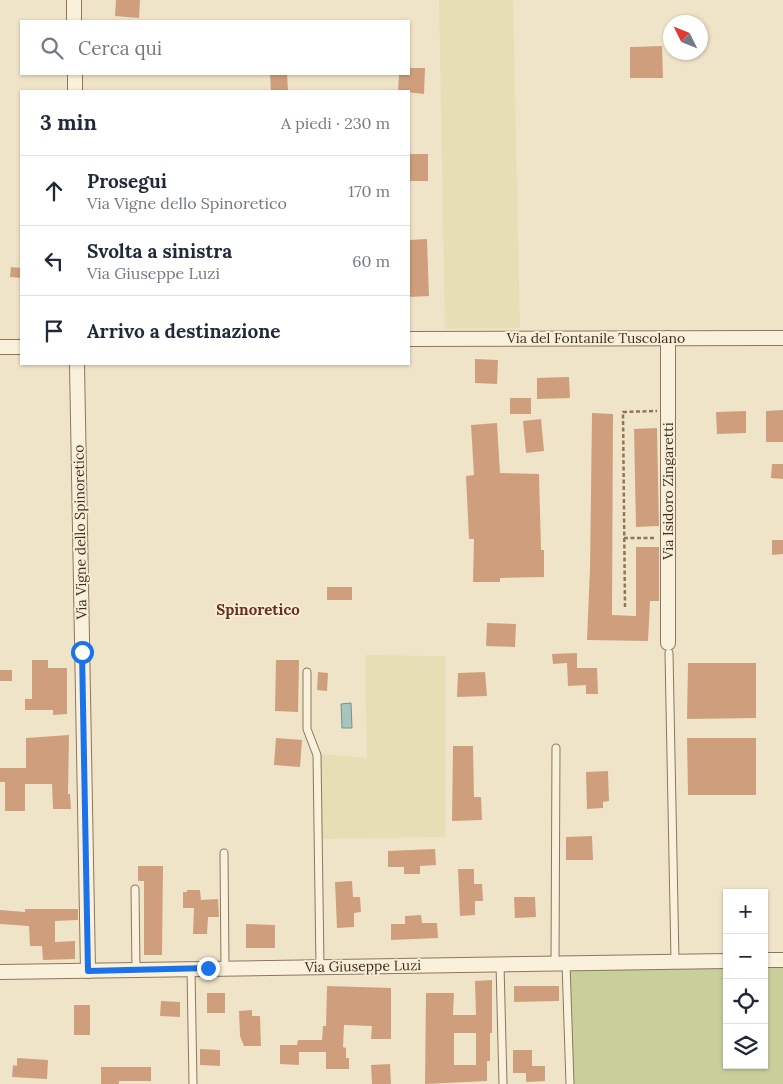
<!DOCTYPE html>
<html lang="it">
<head>
<meta charset="utf-8">
<style>
	:root { --surface:#fff; --page:#f6f6f7; --text:#1f2937; --muted:#747a83; --line:#e0e1e3 }
	body { margin:0; font-family:Lora,serif; background:var(--page); color:var(--text) }
	.controls { position:absolute; right:15px; bottom:15px; display:grid; overflow:hidden; border-radius:0px; box-shadow:0 1px 4px #0004 }
	.controls button { width:45px; height:45px; display:grid; place-items:center; padding:0; border:0; border-bottom:1px solid var(--line); background:var(--surface); color:var(--text); font:25px sans-serif }
	.compass { position:absolute; left:663px; top:15px; width:45px; height:45px; border-radius:50%; background:var(--surface); box-shadow:0 1px 4px #0004; rotate:313deg }
	.stop { position:absolute; width:15px; height:15px; margin:-11px; border:4px solid #1a73e8; border-radius:50%; background:#fff }
	.stop.end { background:#1a73e8; border-color:#fff; box-shadow:0 1px 5px #0008 }
	.list { margin:0; padding:0; list-style:none }
	h2 { display:flex; justify-content:space-between; align-items:center; height:65px; margin:0; padding:0 20px; font-size:21px }
	h2 small { font-size:16px; font-weight:400; color:var(--muted) }
	.list li { display:grid; grid-template-columns:32px 1fr auto; gap:15px; align-items:center; box-sizing:border-box; height:70px; padding:0 20px; border-top:1px solid var(--line) }
	.list b { display:block; font-size:19px; white-space:nowrap }
	.list p { margin:0; font-size:16px; white-space:nowrap; color:var(--muted) }
	.list em { font-size:16px; font-style:normal; color:var(--muted) }
	.icon { flex:none; width:28px; height:28px; fill:none; stroke:currentColor; stroke-width:2; stroke-linecap:round; stroke-linejoin:round }
	.map { position:relative; flex:none; width:783px; height:1084px; overflow:hidden }
	.search { position:absolute; background:var(--surface); box-shadow:0 1px 4px #0004; left:20px; top:20px; width:390px; height:55px; display:flex; align-items:center; gap:12px; box-sizing:border-box; padding:0 18px; border-radius:0px; color:var(--muted); font-size:19px }
	.panel { position:absolute; background:var(--surface); box-shadow:0 1px 4px #0004; left:20px; top:90px; width:390px; height:275px; border-radius:0px }
	.map>svg:first-child { display:block }
	.farmland { fill:#e6deb5 }
	.green { fill:#c9cf9b }
	.water { fill:#a9c4bc; stroke:#6f938a }
	.building { fill:#cf9f7d; fill-rule:evenodd }
	.lines { fill:none; stroke-linecap:round; stroke-linejoin:round }
	.lane-casing { stroke:#8d765c; stroke-width:9 }
	.street-casing { stroke:#8d765c; stroke-width:16 }
	.path { stroke:#8d765c; stroke-width:2.5; stroke-dasharray:4 2.5; stroke-linecap:butt }
	.lane { stroke:#faf1dc; stroke-width:7 }
	.street { stroke:#faf1dc; stroke-width:14 }
	.route { stroke:#1a73e8; stroke-width:6 }
	.labels { text-anchor:middle; dominant-baseline:central; stroke-width:4; stroke-linejoin:round; paint-order:stroke }
	.street-label { font-size:14px; fill:#3d2e20; stroke:#f7eed8 }
	.neighbourhood-label { font-size:15px; font-weight:bold; fill:#6b2e1e; stroke:#f7eed8 }
</style>
</head>
<body>
<div class="map">
<svg width="783" height="1084" viewBox="0 0 783 1084">
	<rect width="100%" height="100%" fill="#f0e4c8"/>
	<!-- farmland -->
	<g class="farmland">
		<polygon points="439,0 513,0 520,328 445,329"/>
		<polygon points="365,655 445,656 445,837 322,839 321,754 367,758"/>
	</g>
	<!-- green -->
	<polygon class="green" points="764,960 783,960 783,1084 570,1084 566,963 727,961 727,1065 764,1065"/>
	<!-- water -->
	<polygon class="water" points="351,703 352,728 342,728 341,704"/>
	<!-- building -->
	<g class="building">
		<polygon points="116,0 140,0 139,18 115,16"/>
		<polygon points="662,46 663,78 630,78 630,47"/>
		<polygon points="409,68 425,68 424,94 398,91 399,74 409,74"/>
		<polygon points="270,74 287,74 288,91 271,91"/>
		<rect x="409" y="154" width="19" height="27"/>
		<polygon points="427,239 429,296 409,297 409,240"/>
		<polygon points="11,267 21,268 21,278 10,277"/>
		<polygon points="475,359 498,360 497,384 475,383"/>
		<polygon points="569,377 570,398 537,399 537,378"/>
		<rect x="510" y="398" width="21" height="16"/>
		<polygon points="783,410 783,442 766,442 766,411"/>
		<polygon points="746,411 746,433 717,434 716,412"/>
		<polygon points="592,413 613,414 612,615 636,616 636,547 659,547 659,601 650,601 648,641 587,640 590,569"/>
		<polygon points="541,419 544,451 526,453 523,421"/>
		<polygon points="497,423 500,473 539,474 541,550 544,550 544,577 500,578 500,582 473,582 474,539 469,539 466,476 474,475 471,425"/>
		<polygon points="657,428 659,526 636,527 634,429"/>
		<polygon points="772,464 783,464 783,479 771,478"/>
		<polygon points="772,540 783,540 783,554 772,555"/>
		<rect x="327" y="587" width="25" height="13"/>
		<polygon points="487,623 516,624 515,647 486,646"/>
		<polygon points="577,653 577,668 597,668 598,694 586,694 586,685 568,686 567,663 553,664 552,654"/>
		<polygon points="32,660 48,660 48,668 67,668 67,714 53,715 53,710 25,710 25,699 32,699"/>
		<polygon points="276,660 299,660 298,712 275,711"/>
		<polygon points="688,663 756,663 756,718 687,719"/>
		<rect x="0" y="670" width="12" height="11"/>
		<polygon points="318,672 328,673 327,691 317,690"/>
		<polygon points="485,672 487,696 457,697 458,673"/>
		<polygon points="69,735 68,794 70,794 71,809 53,809 52,784 25,784 25,811 5,811 5,782 0,782 0,768 26,768 26,738"/>
		<polygon points="276,738 302,740 300,767 274,765"/>
		<polygon points="687,738 756,738 756,795 688,795"/>
		<polygon points="453,746 473,746 474,797 481,797 482,820 452,821"/>
		<polygon points="608,771 609,801 603,802 603,808 587,809 586,772"/>
		<polygon points="592,836 593,860 566,860 566,837"/>
		<polygon points="435,849 436,865 420,866 420,874 404,874 404,867 388,867 388,851"/>
		<polygon points="138,866 163,866 162,955 144,955 144,881 138,881"/>
		<polygon points="458,869 474,869 474,884 482,884 483,901 475,901 475,915 460,916"/>
		<polygon points="352,881 353,897 360,897 361,912 354,913 354,927 337,928 335,882"/>
		<polygon points="187,890 200,890 201,900 218,899 219,917 208,917 207,934 193,934 194,908 183,908 183,892 187,892"/>
		<polygon points="514,897 535,897 536,917 515,918"/>
		<polygon points="25,909 78,909 78,920 55,921 55,942 75,941 75,959 43,960 42,946 30,946 29,926 0,924 0,910 25,912"/>
		<polygon points="421,915 422,923 437,923 438,938 391,940 391,924 405,924 405,916"/>
		<polygon points="246,924 275,925 275,948 246,948"/>
		<path d="M492 980V1033H490V1061H487V1081L425 1084 426 993H454L453 1015H476L475 981ZM454 1033H476V1065H454Z"/>
		<polygon points="327,986 391,988 391,1039 371,1039 372,1026 344,1025 343,1047 346,1048 346,1058 349,1058 349,1069 326,1069 326,1052 299,1052 299,1065 280,1064 280,1045 297,1045 298,1040 322,1040 323,1026 326,1026"/>
		<polygon points="514,986 559,986 559,1001 514,1002"/>
		<rect x="207" y="993" width="18" height="20"/>
		<polygon points="161,1001 180,1002 180,1017 160,1016"/>
		<rect x="74" y="1005" width="16" height="30"/>
		<polygon points="252,1010 252,1016 260,1016 261,1046 244,1046 240,1036 239,1011"/>
		<polygon points="200,1049 220,1050 220,1066 200,1065"/>
		<polygon points="513,1050 532,1050 532,1066 545,1066 545,1081 526,1082 526,1073 513,1073"/>
		<polygon points="17,1058 48,1060 47,1079 12,1077 13,1065 17,1066"/>
		<polygon points="390,1064 391,1084 372,1084 371,1065"/>
		<polygon points="101,1067 151,1067 151,1081 119,1081 119,1084 101,1084"/>
	</g>
	<g class="lines">
		<defs>
			<g id="lane">
				<polyline points="669,653 675,961"/>
				<polyline points="307,672 307,729 317,755 320,966"/>
				<polyline points="224,853 225,968"/>
				<polyline points="135,889 136,970"/>
				<polyline points="555,963 556,748"/>
				<polyline points="566,963 570,1084"/>
				<polyline points="500,964 503,1084"/>
				<polyline points="191,969 193,1084"/>
			</g>
			<g id="street">
				<polyline points="74,0 74,21"/>
				<polyline points="75,74 75,91"/>
				<polyline points="668,338 668,643"/>
				<polyline points="409,339 783,338"/>
				<polyline points="0,347 21,347"/>
				<polyline points="77,364 88,971"/>
				<polyline points="764,960 783,960"/>
				<polyline points="0,972 727,961"/>
			</g>
		</defs>
		<!-- lane casing -->
		<use href="#lane" class="lane-casing"/>
		<!-- street casing -->
		<use href="#street" class="street-casing"/>
		<!-- path -->
		<g class="path">
			<polyline points="624,538 655,538"/>
			<polyline points="625,607 623,412 657,411"/>
		</g>
		<!-- lane -->
		<use href="#lane" class="lane"/>
		<!-- street -->
		<use href="#street" class="street"/>
	</g>
	<g class="lines">
		<!-- route -->
		<polyline class="route" points="82,652 88,971 208,968"/>
	</g>
	<g class="labels">
		<!-- street labels -->
		<g class="street-label">
			<text x="596" y="338">Via del Fontanile Tuscolano</text>
			<text transform="translate(668 491) rotate(-90)">Via Isidoro Zingaretti</text>
			<text transform="translate(80 532) rotate(-91)">Via Vigne dello Spinoretico</text>
			<text transform="translate(363 966) rotate(-1)">Via Giuseppe Luzi</text>
		</g>
		<!-- neighbourhood labels -->
		<g class="neighbourhood-label">
			<text x="258" y="609">Spinoretico</text>
		</g>
	</g>
</svg>
<div class="controls">
<button>+</button>
<button>−</button>
<button><svg class="icon" aria-label="locate" viewBox="0 0 24 24"><circle cx="12" cy="12" r="6"/><path d="M12 2v4M12 18v4M2 12h4M18 12h4"/></svg></button>
<button><svg class="icon" aria-label="layers" viewBox="0 0 24 24"><path d="M12 4l9 5-9 5-9-5zM3 14l9 5 9-5"/></svg></button>
</div>
<svg class="compass" viewBox="-18 -18 36 36"><path d="M0-13l5 13h-10z" fill="#e53935"/><path d="M0 13l5-13h-10z" fill="#747a83"/></svg>
<div class="stop" style="left:82px;top:652px"></div>
<div class="stop end" style="left:208px;top:968px"></div>
<div class="search"><svg class="icon" aria-label="search" viewBox="0 0 24 24"><circle cx="10" cy="10" r="6"/><path d="M15 15l6 6"/></svg>Cerca qui</div>
<section class="panel">
<h2>3 min<small>A piedi · 230 m</small></h2>
<ul class="list">
<li><svg class="icon" aria-label="ahead" viewBox="0 0 24 24"><path d="M12 20V5M6 11l6-6 6 6"/></svg><div><b>Prosegui</b><p>Via Vigne dello Spinoretico</p></div><em>170 m</em></li>
<li><svg class="icon" aria-label="left" viewBox="0 0 24 24"><path d="M17 20v-9H6M10 6l-5 5 5 5"/></svg><div><b>Svolta a sinistra</b><p>Via Giuseppe Luzi</p></div><em>60 m</em></li>
<li><svg class="icon" aria-label="arrive" viewBox="0 0 24 24"><path d="M6 21V4h12l-3 4 3 4H6"/></svg><div><b>Arrivo a destinazione</b></div></li>
</ul>
</section>
</div>
</body>
</html>
